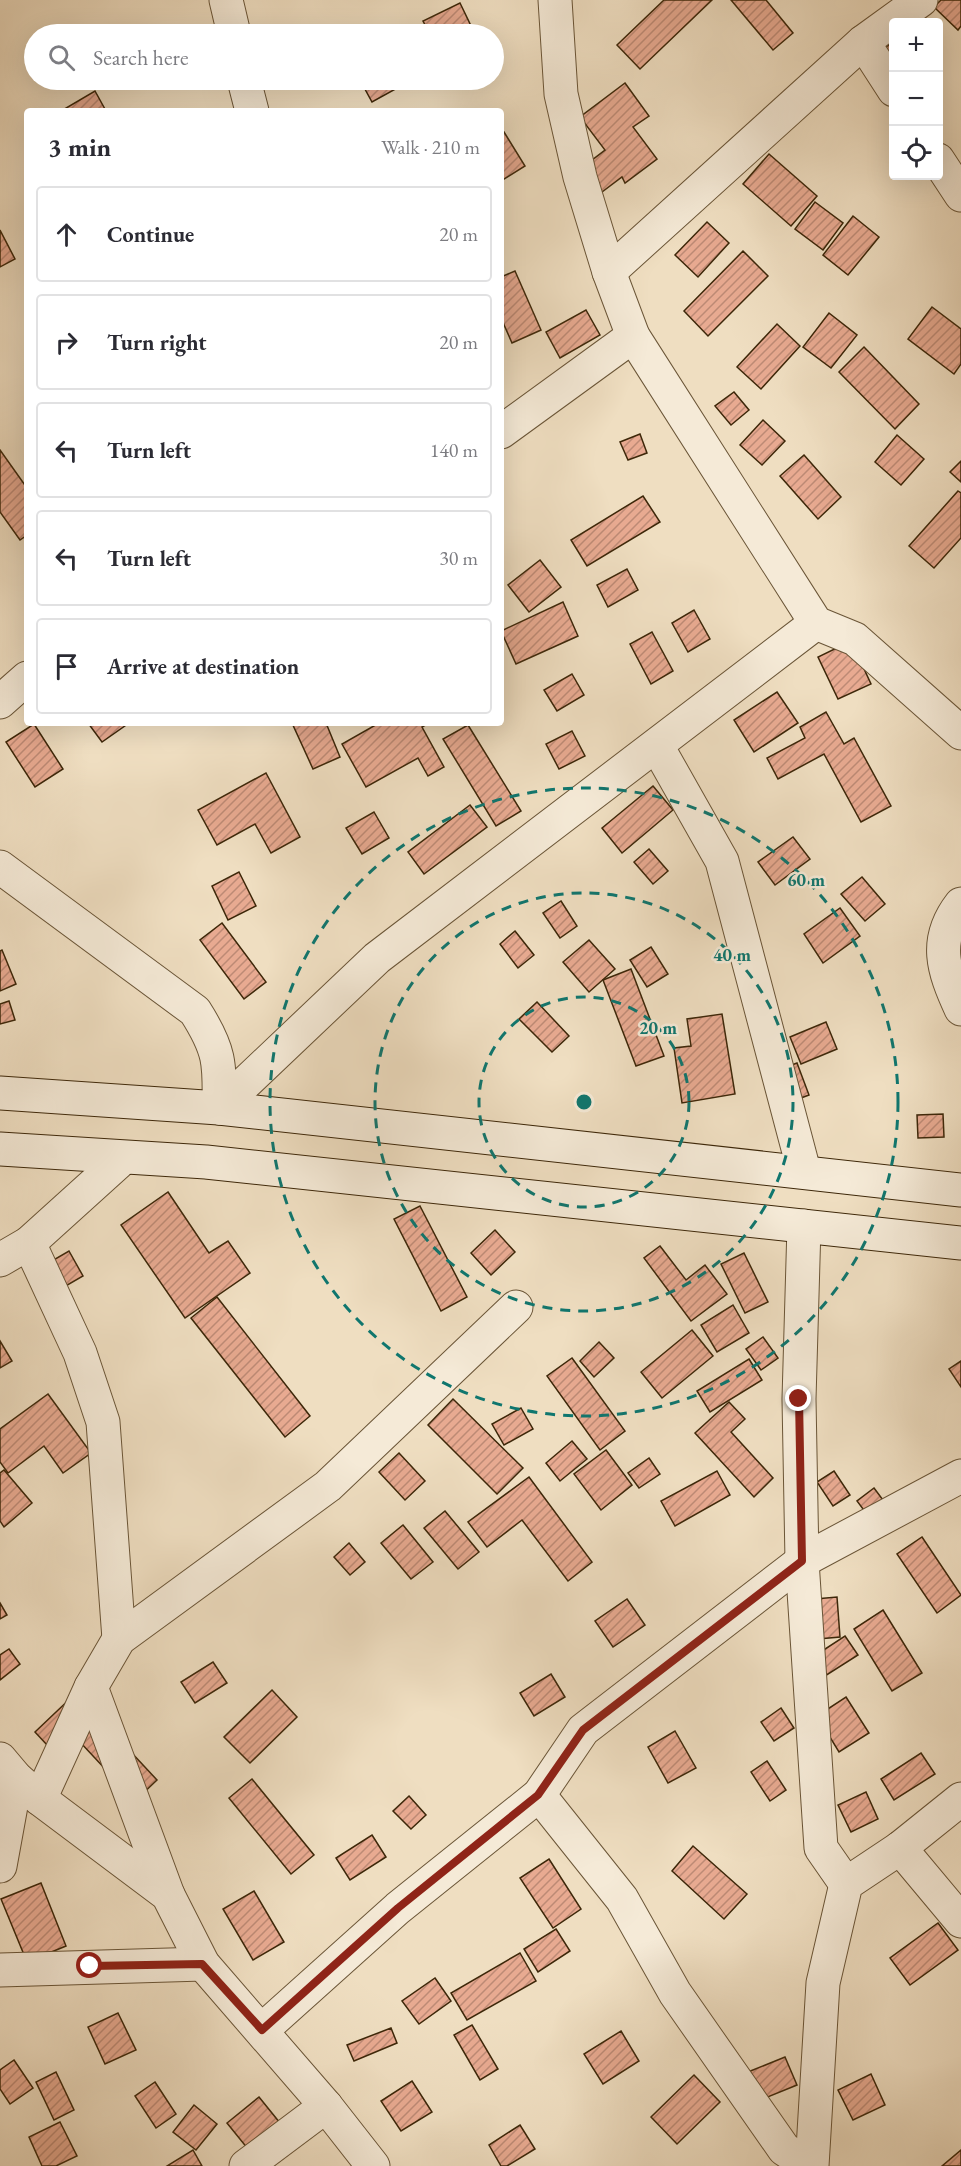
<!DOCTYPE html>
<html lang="en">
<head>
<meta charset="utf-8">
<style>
	:root { --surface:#fff; --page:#f2f2f3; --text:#2b2b33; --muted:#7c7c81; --line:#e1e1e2 }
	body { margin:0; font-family:"EB Garamond",serif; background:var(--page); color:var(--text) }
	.controls { position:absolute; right:18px; top:18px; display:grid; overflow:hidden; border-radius:6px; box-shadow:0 6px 24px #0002 }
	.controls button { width:54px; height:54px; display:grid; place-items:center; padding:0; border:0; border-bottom:2px solid var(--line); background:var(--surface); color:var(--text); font:30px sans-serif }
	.stop { position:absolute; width:18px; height:18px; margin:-14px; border:4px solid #8f2418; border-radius:50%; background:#fff }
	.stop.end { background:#8f2418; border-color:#fff; box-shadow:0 2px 6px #0008 }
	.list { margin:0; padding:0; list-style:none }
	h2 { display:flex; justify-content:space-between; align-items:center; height:78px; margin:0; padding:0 24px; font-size:26px }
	h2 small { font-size:20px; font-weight:400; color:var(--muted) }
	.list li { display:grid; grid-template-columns:39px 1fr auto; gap:18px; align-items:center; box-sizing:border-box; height:96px; margin:0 12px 12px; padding:0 12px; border:2px solid var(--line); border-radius:6px }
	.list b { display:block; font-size:22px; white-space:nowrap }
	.list em { font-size:20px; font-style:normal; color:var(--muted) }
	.icon { flex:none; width:33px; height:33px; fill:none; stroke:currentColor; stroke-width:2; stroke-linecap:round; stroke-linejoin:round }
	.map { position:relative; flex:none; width:961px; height:2166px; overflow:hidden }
	.search { position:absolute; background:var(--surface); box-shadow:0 6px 24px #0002; left:24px; top:24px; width:480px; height:66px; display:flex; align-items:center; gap:15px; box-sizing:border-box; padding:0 21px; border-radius:33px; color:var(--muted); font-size:22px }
	.panel { position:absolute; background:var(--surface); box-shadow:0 6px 24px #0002; left:24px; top:108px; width:480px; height:618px; border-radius:6px }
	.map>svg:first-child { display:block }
	.building { fill:url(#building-hatch); stroke:#3d2709; stroke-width:1.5 }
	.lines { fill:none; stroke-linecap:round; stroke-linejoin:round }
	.street-casing { stroke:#6a5537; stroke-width:35 }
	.secondary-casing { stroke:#3d2709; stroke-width:35 }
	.street { stroke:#f5ead7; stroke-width:33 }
	.secondary { stroke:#f5ead7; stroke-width:33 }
	.route { stroke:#8f2418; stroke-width:8 }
	.ring { fill:none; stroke:#0f766e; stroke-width:3; stroke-dasharray:10 8 }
	.centre { fill:#0f766e; stroke:#f5ead7; stroke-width:3 }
	.ring-label { font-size:18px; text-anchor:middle; font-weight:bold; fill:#0f766e; stroke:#f5ead7; stroke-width:5; stroke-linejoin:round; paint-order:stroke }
</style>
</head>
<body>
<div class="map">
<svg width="961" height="2166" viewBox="0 0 961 2166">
	<defs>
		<pattern id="building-hatch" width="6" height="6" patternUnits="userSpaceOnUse" patternTransform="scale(1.5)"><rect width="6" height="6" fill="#e8aa91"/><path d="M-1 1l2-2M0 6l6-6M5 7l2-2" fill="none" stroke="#bd8a75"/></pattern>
	</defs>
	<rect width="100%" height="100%" fill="#efdec1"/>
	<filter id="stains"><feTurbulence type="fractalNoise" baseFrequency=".00333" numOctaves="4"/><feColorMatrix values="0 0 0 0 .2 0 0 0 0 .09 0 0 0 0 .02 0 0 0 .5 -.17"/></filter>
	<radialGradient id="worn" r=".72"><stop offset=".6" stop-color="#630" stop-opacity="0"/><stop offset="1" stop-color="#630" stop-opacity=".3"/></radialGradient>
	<!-- building -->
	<g class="building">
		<polygon points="664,0 712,0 640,69 617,45"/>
		<polygon points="731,0 766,0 793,33 773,50"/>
		<polygon points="941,0 961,0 961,26 958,30 934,7"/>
		<polygon points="460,3 472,28 459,34 430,34 423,21"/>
		<polygon points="894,43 894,63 885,47"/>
		<polygon points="93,80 112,80 96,86"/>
		<polygon points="360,80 398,80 401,86 372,102"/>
		<polygon points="625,83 649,116 633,127 657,159 625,183 622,177 602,192 583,167 605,150 580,117"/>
		<polygon points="95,91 106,111 61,111"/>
		<polygon points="504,132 525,166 501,181 501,134"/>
		<polygon points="769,154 817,196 791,226 743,184"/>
		<polygon points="815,202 843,223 823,250 795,229"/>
		<polygon points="853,216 879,237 848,275 823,255"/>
		<polygon points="707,222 729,243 698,277 675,255"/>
		<polygon points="0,230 15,259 0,267"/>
		<polygon points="743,251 768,276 708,336 684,311"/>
		<polygon points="515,271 541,330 512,343 501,318 501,277"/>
		<polygon points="932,307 961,329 961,364 954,374 908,339"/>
		<polygon points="586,310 600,335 560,358 546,332"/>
		<polygon points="829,313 857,335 831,368 803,347"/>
		<polygon points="777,324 800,346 761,389 737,367"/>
		<polygon points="864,347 919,404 895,429 839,372"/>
		<polygon points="734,392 749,410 731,425 715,406"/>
		<polygon points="763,420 785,441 762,465 740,445"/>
		<polygon points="640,434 647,453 628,460 620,442"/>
		<polygon points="897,435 924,459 901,485 875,462"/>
		<polygon points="0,450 27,488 27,535 20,540 0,512"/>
		<polygon points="804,455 841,497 818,519 780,476"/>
		<polygon points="961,461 961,482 950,472"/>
		<polygon points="958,491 961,493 961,538 934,568 909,546"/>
		<polygon points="643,496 660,522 587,566 571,540"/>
		<polygon points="540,560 561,587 529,612 508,585"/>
		<polygon points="627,569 638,590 608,607 597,585"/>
		<polygon points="563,602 578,636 516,664 501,631"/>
		<polygon points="694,610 710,639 688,652 672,623"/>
		<polygon points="652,632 673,671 651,684 630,644"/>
		<polygon points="851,641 871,684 838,699 818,657"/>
		<polygon points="572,674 584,695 557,711 544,690"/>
		<polygon points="777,692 798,723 754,752 734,720"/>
		<polygon points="826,712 844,744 854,738 891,806 861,822 824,754 778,779 767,758 805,738 800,727"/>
		<polygon points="88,723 129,723 102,742"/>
		<polygon points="292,723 326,723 340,757 313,769"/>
		<polygon points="379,723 429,723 422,727 444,767 428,776 418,758 366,787 342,744"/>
		<polygon points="34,724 63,769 35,787 6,742"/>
		<polygon points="468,725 521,811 496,826 443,739"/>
		<polygon points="572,731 585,756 559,769 546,744"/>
		<polygon points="266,773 300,837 271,853 255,824 217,845 198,810"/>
		<polygon points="653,786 673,810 622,853 602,828"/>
		<polygon points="470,805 487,827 424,874 408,852"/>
		<polygon points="374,812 389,838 362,854 346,828"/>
		<polygon points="793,837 810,859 775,885 758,862"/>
		<polygon points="649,849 668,871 653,884 634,862"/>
		<polygon points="239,872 256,906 228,920 212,886"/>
		<polygon points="862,877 885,904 865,921 841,894"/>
		<polygon points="561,901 577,926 560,938 543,913"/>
		<polygon points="840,908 860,936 823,963 804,934"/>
		<polygon points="222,923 266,982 244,999 200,940"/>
		<polygon points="515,931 534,955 518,968 500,944"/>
		<polygon points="589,940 615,969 589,992 563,962"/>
		<polygon points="651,947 668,974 647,987 630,960"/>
		<polygon points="2,950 16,984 0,991 0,951"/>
		<polygon points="631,969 664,1056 636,1066 603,980"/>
		<polygon points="9,1001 15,1020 0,1024 0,1004"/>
		<polygon points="537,1002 569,1036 552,1052 519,1019"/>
		<polygon points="722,1014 735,1094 682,1103 674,1048 691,1046 687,1019"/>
		<polygon points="826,1022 837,1049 801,1064 790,1037"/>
		<polygon points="797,1063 809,1095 774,1108 763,1076"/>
		<polygon points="943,1114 944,1137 918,1138 917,1115"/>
		<polygon points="168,1192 209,1253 228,1241 250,1273 185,1318 121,1225"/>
		<polygon points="420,1206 467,1297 441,1311 394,1219"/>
		<polygon points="495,1230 515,1252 491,1275 471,1253"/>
		<polygon points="660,1246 686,1280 705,1265 727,1294 691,1321 644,1258"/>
		<polygon points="69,1251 83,1276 64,1287 50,1262"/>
		<polygon points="744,1253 768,1302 745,1313 721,1264"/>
		<polygon points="217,1297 310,1416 285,1437 191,1318"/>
		<polygon points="733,1305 749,1333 717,1352 701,1325"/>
		<polygon points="692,1330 713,1356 662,1398 641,1372"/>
		<polygon points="763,1337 778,1358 761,1370 746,1349"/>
		<polygon points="0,1341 12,1361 0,1368"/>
		<polygon points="599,1342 614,1358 594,1377 580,1361"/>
		<polygon points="572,1358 625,1431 600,1450 547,1376"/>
		<polygon points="749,1359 762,1380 710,1412 697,1391"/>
		<polygon points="961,1361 961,1387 949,1369"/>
		<polygon points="48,1394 91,1453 63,1473 44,1446 8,1473 0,1462 0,1429"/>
		<polygon points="453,1399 523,1468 497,1494 428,1425"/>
		<polygon points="729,1402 745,1419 731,1432 773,1478 754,1497 695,1433"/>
		<polygon points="521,1408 533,1429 504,1445 492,1424"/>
		<polygon points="572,1441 587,1459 560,1481 546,1463"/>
		<polygon points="606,1450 632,1485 601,1510 574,1474"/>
		<polygon points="399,1453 425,1481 405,1500 379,1472"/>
		<polygon points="649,1458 660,1474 639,1488 628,1473"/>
		<polygon points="4,1470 32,1503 4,1527 0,1521 0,1473"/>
		<polygon points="717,1471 730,1495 675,1526 661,1501"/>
		<polygon points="834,1471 850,1495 833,1506 817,1482"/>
		<polygon points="529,1477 592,1562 568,1581 522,1520 487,1547 468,1522"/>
		<polygon points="874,1488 892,1512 875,1525 857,1501"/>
		<polygon points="445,1511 479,1552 458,1569 424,1528"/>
		<polygon points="403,1525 433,1562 411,1579 381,1543"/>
		<polygon points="922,1537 961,1595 937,1613 897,1554"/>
		<polygon points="349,1543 365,1562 350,1575 334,1557"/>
		<polygon points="837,1597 840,1637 807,1640 804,1600"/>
		<polygon points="627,1599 645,1625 613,1647 595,1621"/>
		<polygon points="0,1603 7,1615 0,1619"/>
		<polygon points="883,1610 922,1673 892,1691 854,1629"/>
		<polygon points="845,1636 858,1655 814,1683 802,1664"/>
		<polygon points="9,1649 20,1664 0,1680 0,1655"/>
		<polygon points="213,1662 227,1683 195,1703 181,1682"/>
		<polygon points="551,1674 565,1697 534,1716 520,1693"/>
		<polygon points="272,1690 297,1717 250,1763 224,1737"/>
		<polygon points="76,1693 157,1780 135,1801 80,1742 61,1760 35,1732"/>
		<polygon points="846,1697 869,1733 839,1752 817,1716"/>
		<polygon points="781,1708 794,1728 774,1741 761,1722"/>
		<polygon points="675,1731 696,1768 668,1783 648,1747"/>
		<polygon points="921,1753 935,1774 894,1800 881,1779"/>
		<polygon points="767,1761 786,1790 770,1801 751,1772"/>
		<polygon points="252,1779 314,1855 291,1874 229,1798"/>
		<polygon points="866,1792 878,1819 851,1832 838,1805"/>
		<polygon points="409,1796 426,1815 411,1829 393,1811"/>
		<polygon points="372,1835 386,1857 350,1880 336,1858"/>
		<polygon points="693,1846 747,1894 724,1919 672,1871"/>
		<polygon points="549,1859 581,1909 553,1928 520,1878"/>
		<polygon points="41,1883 66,1946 27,1962 1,1899"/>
		<polygon points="254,1891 284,1942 253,1960 223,1909"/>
		<polygon points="938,1923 958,1950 910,1985 890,1958"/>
		<polygon points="556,1929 570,1951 538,1972 524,1949"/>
		<polygon points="520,1953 536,1981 467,2020 451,1993"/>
		<polygon points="435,1978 451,2001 419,2024 402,2001"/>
		<polygon points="118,2013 136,2050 105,2064 88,2027"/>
		<polygon points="472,2025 498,2069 480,2080 454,2035"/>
		<polygon points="391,2028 397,2043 354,2061 347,2045"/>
		<polygon points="621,2031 639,2061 603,2084 584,2054"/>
		<polygon points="785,2057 797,2085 760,2100 748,2072"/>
		<polygon points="14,2060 33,2088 10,2104 0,2089 0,2070"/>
		<polygon points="56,2072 74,2110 54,2120 36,2082"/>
		<polygon points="871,2074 885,2105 853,2120 838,2090"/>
		<polygon points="694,2075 720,2102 677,2144 651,2117"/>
		<polygon points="412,2081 432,2112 401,2131 381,2101"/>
		<polygon points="155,2082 176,2114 156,2128 135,2096"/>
		<polygon points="259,2097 280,2123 248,2149 227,2123"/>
		<polygon points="194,2105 217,2124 196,2150 173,2132"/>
		<polygon points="60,2122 77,2156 56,2166 42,2166 29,2137"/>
		<polygon points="520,2125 535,2149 507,2166 501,2166 489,2145"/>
		<polygon points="193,2150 202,2166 167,2166"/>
		<polygon points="961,2150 961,2166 942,2166"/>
	</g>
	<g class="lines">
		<defs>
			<g id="street">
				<polyline points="226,0 234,34"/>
				<polyline points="555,0 561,94 580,177 609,272 633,336 816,623 855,639 961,733"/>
				<polyline points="863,42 894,90"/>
				<polyline points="244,80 252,111"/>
				<polyline points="938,160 961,195"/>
				<polyline points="609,272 863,42 921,0"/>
				<polyline points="501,432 633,336"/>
				<polyline points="0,702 27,678"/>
				<polyline points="657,746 722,861 804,1171"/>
				<path d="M0 867 195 1011C220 1050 220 1063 219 1108"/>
				<path d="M961 904C933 940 943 970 961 1009"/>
				<polyline points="219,1108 377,958 816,623"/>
				<polyline points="804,1226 799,1399 802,1561 821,1848 846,1884"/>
				<polyline points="29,1243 80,1353 103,1422 119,1639"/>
				<polyline points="0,1260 29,1243 123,1158"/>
				<polyline points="91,1687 168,1895"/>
				<polyline points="0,1759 16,1778 40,1799 168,1895 203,1964 326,2106 373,2166"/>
				<polyline points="539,1795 622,1899 675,1993 784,2149 809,2166"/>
				<polyline points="40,1799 91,1687 119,1639 328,1486 516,1307"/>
				<polyline points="900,1848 961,1921"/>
				<polyline points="0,1866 16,1778"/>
				<polyline points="0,1970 203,1964"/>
				<polyline points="262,2030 398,1908 539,1795 583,1730 802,1561 961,1476"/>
				<polyline points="246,2166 326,2106"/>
				<polyline points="812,2166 823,1983 846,1884 900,1848 961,1799"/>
			</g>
			<g id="secondary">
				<polyline points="0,1093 219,1108 961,1190"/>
				<polyline points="0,1149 206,1162 961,1243"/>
			</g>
		</defs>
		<!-- street casing -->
		<use href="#street" class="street-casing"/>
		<!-- secondary casing -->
		<use href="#secondary" class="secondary-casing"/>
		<!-- street -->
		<use href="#street" class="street"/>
		<!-- secondary -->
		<use href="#secondary" class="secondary"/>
	</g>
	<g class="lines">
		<!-- route -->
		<polyline class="route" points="90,1966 202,1964 262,2030 398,1908 538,1795 583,1730 802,1561 799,1399"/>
	</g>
	<!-- distance rings -->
	<g class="ring">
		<circle cx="584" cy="1102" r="105"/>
		<circle cx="584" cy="1102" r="209"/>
		<circle cx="584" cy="1102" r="314"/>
	</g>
	<circle cx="584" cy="1102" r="9" class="centre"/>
	<g class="ring-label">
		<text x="806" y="886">60 m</text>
		<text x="732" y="961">40 m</text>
		<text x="658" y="1034">20 m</text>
	</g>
	<rect width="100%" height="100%" filter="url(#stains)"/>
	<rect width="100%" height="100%" fill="url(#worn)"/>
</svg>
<div class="controls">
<button>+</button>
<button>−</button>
<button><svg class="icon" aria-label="locate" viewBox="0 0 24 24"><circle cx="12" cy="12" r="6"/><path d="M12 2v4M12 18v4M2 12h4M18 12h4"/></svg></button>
</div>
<div class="stop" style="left:90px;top:1966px"></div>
<div class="stop end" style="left:799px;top:1399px"></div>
<div class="search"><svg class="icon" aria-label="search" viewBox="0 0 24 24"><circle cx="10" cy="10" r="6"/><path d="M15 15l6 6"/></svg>Search here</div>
<section class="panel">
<h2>3 min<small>Walk · 210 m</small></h2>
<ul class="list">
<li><svg class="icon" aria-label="ahead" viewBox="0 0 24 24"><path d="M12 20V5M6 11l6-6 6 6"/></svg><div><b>Continue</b></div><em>20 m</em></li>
<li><svg class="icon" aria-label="right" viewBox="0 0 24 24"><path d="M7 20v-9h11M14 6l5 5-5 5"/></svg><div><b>Turn right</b></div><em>20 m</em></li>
<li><svg class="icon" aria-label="left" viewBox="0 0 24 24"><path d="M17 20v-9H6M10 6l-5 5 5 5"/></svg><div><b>Turn left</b></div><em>140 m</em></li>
<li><svg class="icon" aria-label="left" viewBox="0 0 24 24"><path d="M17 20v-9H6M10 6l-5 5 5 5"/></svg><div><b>Turn left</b></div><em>30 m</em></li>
<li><svg class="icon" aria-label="arrive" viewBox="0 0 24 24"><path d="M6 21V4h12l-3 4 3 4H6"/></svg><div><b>Arrive at destination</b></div></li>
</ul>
</section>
</div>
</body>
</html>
